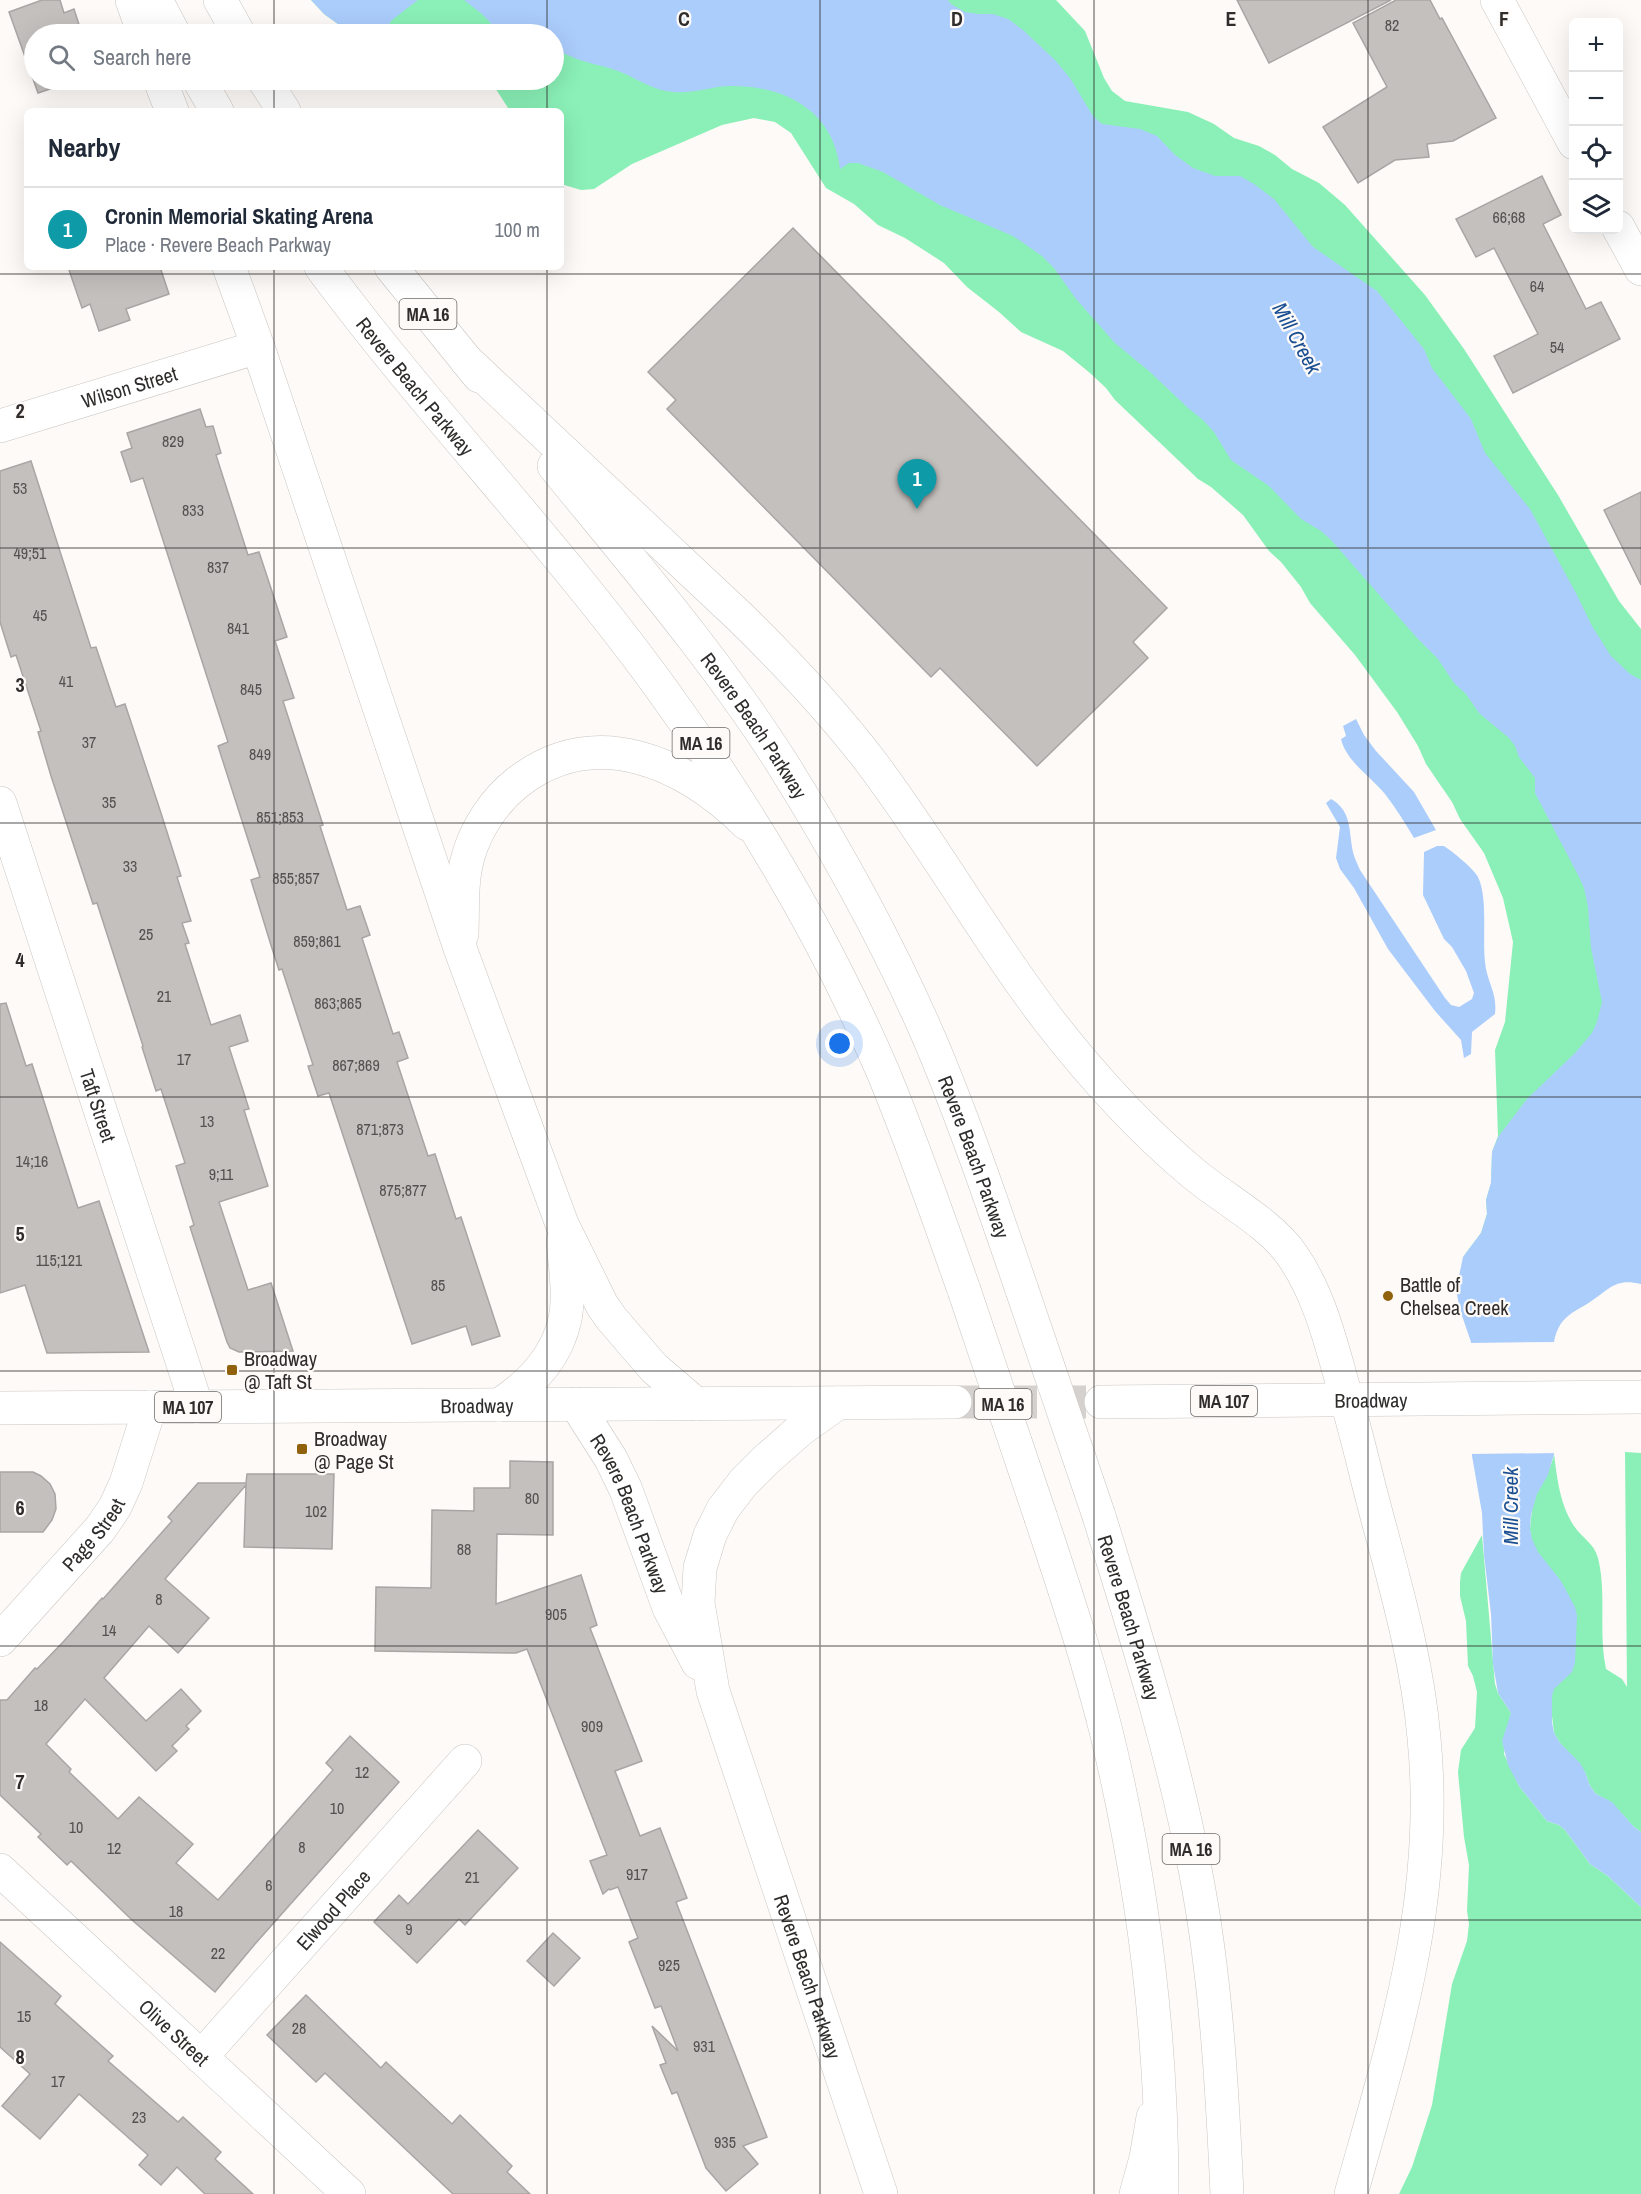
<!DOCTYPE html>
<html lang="en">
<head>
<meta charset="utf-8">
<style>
	:root { --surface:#fff; --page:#f6f6f7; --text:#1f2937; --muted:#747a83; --line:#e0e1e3; --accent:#91620e }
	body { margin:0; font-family:"Archivo Narrow",sans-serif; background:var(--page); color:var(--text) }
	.controls { position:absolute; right:18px; top:18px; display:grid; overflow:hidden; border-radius:9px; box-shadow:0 6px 24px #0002 }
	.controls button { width:54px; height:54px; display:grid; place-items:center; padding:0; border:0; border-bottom:2px solid var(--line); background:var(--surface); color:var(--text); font:30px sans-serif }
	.you { position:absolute; left:840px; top:1044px; width:21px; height:21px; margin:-15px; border:4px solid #fff; border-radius:50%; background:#1a73e8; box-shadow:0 0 0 9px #1a73e833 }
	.badge { display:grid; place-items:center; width:39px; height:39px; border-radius:50%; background:var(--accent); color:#fff; font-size:20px; font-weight:700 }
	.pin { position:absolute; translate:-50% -50px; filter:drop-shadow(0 2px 3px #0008) }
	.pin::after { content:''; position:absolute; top:32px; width:21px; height:18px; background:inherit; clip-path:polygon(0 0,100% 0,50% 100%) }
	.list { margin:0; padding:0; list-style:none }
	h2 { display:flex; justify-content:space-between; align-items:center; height:78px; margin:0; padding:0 24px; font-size:26px }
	h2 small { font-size:20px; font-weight:400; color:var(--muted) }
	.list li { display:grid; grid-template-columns:39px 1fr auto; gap:18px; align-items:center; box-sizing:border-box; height:84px; padding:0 24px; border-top:2px solid var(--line) }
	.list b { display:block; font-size:22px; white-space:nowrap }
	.list p { margin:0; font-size:20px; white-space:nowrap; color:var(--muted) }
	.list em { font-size:20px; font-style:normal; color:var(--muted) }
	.icon { flex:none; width:33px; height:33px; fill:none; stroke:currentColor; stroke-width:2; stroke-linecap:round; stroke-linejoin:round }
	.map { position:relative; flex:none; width:1641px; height:2194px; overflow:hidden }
	.search { position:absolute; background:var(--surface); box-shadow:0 6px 24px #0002; left:24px; top:24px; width:540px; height:66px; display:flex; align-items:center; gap:15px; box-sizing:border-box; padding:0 21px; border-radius:33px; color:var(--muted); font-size:22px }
	.panel { position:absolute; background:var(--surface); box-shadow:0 6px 24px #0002; left:24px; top:108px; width:540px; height:162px; border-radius:9px }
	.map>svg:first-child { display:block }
	.green { fill:#8af0b7 }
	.water { fill:#abcdfc }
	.pier { fill:#fefaf7 }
	.building { fill:#c4c0be; stroke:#aaa5a4; stroke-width:1.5 }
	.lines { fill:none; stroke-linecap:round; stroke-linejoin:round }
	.primary-tunnel { stroke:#d5d1ce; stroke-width:33; stroke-dasharray:33 16; stroke-linecap:butt }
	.minor-casing { stroke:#cac6c3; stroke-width:34 }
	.tertiary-casing { stroke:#cac6c3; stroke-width:34 }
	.primary-casing { stroke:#cac6c3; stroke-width:34 }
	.trunk-casing { stroke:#cac6c3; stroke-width:34 }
	.minor { stroke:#fff; stroke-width:33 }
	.tertiary { stroke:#fff; stroke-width:33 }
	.primary { stroke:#fff; stroke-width:33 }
	.trunk { stroke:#fff; stroke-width:33 }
	.trunk-bridge-casing { stroke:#cac6c3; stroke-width:34; stroke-linecap:butt }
	.trunk-bridge { stroke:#fff; stroke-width:33 }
	.grid { fill:none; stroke:#2f2d2c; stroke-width:1.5; stroke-opacity:0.55 }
	.poi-dot { fill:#91620e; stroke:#fefaf7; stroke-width:2 }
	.labels { text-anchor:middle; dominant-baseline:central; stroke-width:4.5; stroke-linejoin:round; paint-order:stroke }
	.number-label { font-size:16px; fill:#545250 }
	.shield { fill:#fefaf7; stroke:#6d6a69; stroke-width:1.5 }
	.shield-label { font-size:18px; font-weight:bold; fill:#2f2d2c }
	.street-label { font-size:20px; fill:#2f2d2c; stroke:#fefaf7 }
	.poi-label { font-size:20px; fill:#2f2d2c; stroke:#fefaf7; text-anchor:start }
	.water-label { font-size:21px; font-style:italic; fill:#1a4f93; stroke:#fefaf7 }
	.grid-label { font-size:20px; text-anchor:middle; font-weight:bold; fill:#2f2d2c; stroke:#fefaf7; stroke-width:4.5; stroke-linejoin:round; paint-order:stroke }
</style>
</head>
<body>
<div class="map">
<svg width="1641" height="2194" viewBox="0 0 1641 2194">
	<rect width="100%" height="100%" fill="#fefaf7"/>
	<!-- green -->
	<g class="green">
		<path d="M311 0H779L1570 709 1641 1102 1463 1257 1481 1233 1487 1214 1486 1200 1491 1183 1492 1152 1498 1136 1495 1050 1505 1022 1513 942 1503 898 1484 853 1460 819 1452 802 1426 764 1418 746 1397 712 1355 655 1310 603 1301 587 1281 562 1269 551 1243 515 1211 487 1198 479 1115 400 1106 388 1090 373 1063 351 1021 332 999 312 967 287 944 263 905 238 878 225 854 204 826 188 791 133 775 122 754 118 722 125 632 164 594 189 581 190 561 184V111H510L490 80H554V34H450C438 31 427 30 416 34H352L324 14Z"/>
		<polygon points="904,0 1056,0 1085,31 1104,78 1112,91 1125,101 1188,112 1214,124 1234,138 1259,146 1275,155 1292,169 1319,183 1345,205 1425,295 1464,349 1558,495 1619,601 1641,629 1641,717"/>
		<path d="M1625 1452 1641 1453V1832L1634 1827 1612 1803 1596 1794 1590 1786 1585 1772 1560 1743 1554 1733 1530 1529C1531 1517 1532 1506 1536 1495 1542 1481 1551 1470 1554 1454 1557 1478 1560 1505 1574 1526 1582 1538 1594 1543 1598 1558 1607 1594 1598 1633 1606 1669L1622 1679 1627 1687Z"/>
		<polygon points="1482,1535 1495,1684 1498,1693 1511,1713 1504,1754 1519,1786 1547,1821 1559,1825 1565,1830 1590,1864 1608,1876 1641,1907 1641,2194 1399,2194 1412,2167 1432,2105 1452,1984 1467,1941 1469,1924 1467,1911 1469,1865 1464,1837 1458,1772 1461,1750 1475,1728 1477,1692 1473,1676 1468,1666 1466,1621 1460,1596 1460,1582 1461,1573"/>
	</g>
	<!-- water -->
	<g class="water">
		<polygon points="311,0 418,0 392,20 382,34 352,34 324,14"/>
		<path d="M464 0H948L951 4 965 12 978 14H993L1008 19 1023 30 1055 60 1070 78 1093 116 1102 124 1140 129 1157 136 1175 155 1193 168 1215 176H1240L1254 184 1274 199 1313 247 1377 291 1424 349 1432 368 1471 419 1485 453 1530 509 1576 593 1592 626 1611 656 1630 674 1641 680V1284C1615 1278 1610 1289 1590 1302 1571 1314 1559 1317 1554 1342V1454L1548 1475 1537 1494 1531 1515 1530 1529 1532 1539 1538 1552 1561 1581 1575 1607 1577 1616 1575 1663 1572 1672 1554 1689 1552 1696V1722L1554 1733 1560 1743 1580 1763 1585 1772 1590 1786 1596 1794 1612 1802 1634 1827 1641 1832V1907L1608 1876 1590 1864 1565 1830 1559 1825 1547 1821 1519 1786 1508 1765 1502 1741 1511 1713 1498 1693 1493 1664 1491 1614 1484 1555 1482 1513 1472 1456 1471 1342 1460 1310 1456 1290 1463 1257 1481 1233 1487 1214 1486 1200 1491 1183 1492 1152 1498 1137 1527 1099 1575 1053 1592 1033 1597 1022 1602 1002 1591 948 1588 907 1584 888 1578 875 1535 793V778L1519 757 1515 746 1509 738 1479 713 1466 694 1454 683 1438 659 1418 639 1331 540 1321 531 1301 519 1269 486 1231 460 1214 432 1203 420 1188 408 1149 371 1115 343 1076 299 1054 268 1042 256 1013 236 940 205 883 172 858 163H849L840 169C833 109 783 85 728 86 710 87 692 94 673 92 654 91 636 78 618 71 602 65 585 63 570 56 564 54 559 51 554 49V34H501L482 14Z"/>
		<path d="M1356 719 1364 735 1376 751 1414 792 1436 830 1414 838C1405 823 1396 808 1385 794 1371 777 1346 761 1341 739L1346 736 1343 726Z"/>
		<path d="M1331 799C1350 810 1349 826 1352 847 1353 855 1357 863 1360 870L1445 998 1451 1005 1459 1007 1472 999 1474 993 1466 971 1452 947 1444 939 1423 895 1424 852 1437 846H1444C1453 852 1473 868 1478 877 1489 900 1481 943 1486 969 1490 987 1497 995 1495 1014L1472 1032 1471 1054 1464 1058 1461 1040 1435 1011 1388 949 1354 888 1340 869 1336 858 1340 827 1326 803Z"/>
	</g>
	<!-- pier -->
	<polygon class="pier" points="1557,1342 1557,1453 1469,1454 1468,1343"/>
	<!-- building -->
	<g class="building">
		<polygon points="42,0 60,0 64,13 74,9 82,34 34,34 34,80 77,80 38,93 9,12"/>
		<polygon points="1237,0 1391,0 1269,63"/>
		<polygon points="1396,0 1430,0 1440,19 1442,18 1496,118 1453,141 1427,144 1429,157 1395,160 1358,183 1323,127 1387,87 1353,23"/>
		<polygon points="1542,176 1561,215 1543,224 1586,309 1601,302 1620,339 1513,393 1494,356 1538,334 1494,248 1476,257 1456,219"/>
		<polygon points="793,228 1167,608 1133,642 1148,658 1037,766 940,668 931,677 667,409 676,400 648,372"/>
		<polygon points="68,267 160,267 169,294 126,309 130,320 99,331 90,304 82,308"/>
		<polygon points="200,409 206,427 213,426 221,453 216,455 248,555 259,552 287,637 275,641 294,698 283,701 323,825 320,826 347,910 360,906 370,935 362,938 393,1034 399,1032 408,1058 397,1062 428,1156 435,1154 456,1219 461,1217 500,1336 472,1345 466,1326 412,1344 329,1093 318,1096 308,1066 313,1065 282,969 279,970 270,942 251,880 260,877 218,746 228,742 143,478 131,482 121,452 132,448 127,433"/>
		<polygon points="31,461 91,648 96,647 116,707 125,704 160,810 181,876 177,877 191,921 182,923 189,943 185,944 211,1025 240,1015 248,1041 229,1047 249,1109 244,1110 268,1186 219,1202 248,1290 271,1283 293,1351 239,1352 230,1348 227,1342 190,1227 194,1225 176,1166 185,1163 161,1089 156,1091 142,1047 143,1046 97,903 93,904 51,776 38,732 41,731 16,655 11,657 0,622 0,471"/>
		<polygon points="1641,492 1641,585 1604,510"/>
		<polygon points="6,1003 26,1066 32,1064 78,1208 99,1201 149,1352 47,1353 25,1285 0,1293 0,1004"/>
		<polygon points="510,1461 553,1462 553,1535 497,1534 496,1604 581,1575 597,1625 590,1628 642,1761 615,1771 640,1836 660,1828 687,1898 676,1902 767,2137 743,2146 758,2164 726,2191 706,2168 677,2092 672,2094 660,2065 666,2063 652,2026 678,2051 661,2006 655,2008 629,1942 638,1938 618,1887 610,1890 609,1889 603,1894 590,1861 607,1855 527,1649 516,1653 375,1651 376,1587 431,1588 432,1510 474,1511 474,1488 510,1488"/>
		<polygon points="0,1472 33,1472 41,1476 50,1484 55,1494 56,1509 52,1520 43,1532 0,1532"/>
		<polygon points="247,1474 334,1474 332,1549 244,1547 246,1485 165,1579 209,1618 178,1653 149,1626 104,1678 146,1721 181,1689 201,1711 186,1726 189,1729 172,1746 177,1751 156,1771 85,1699 46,1744 71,1769 69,1772 118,1819 139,1797 193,1844 176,1863 218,1900 333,1770 326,1763 350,1736 399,1782 255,1944 215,1992 132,1920 71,1861 67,1865 38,1837 41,1834 0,1795 0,1700 7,1700 35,1668 37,1669 64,1641 102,1598 103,1599 172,1521 168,1517 198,1483 246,1483"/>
		<polygon points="478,1830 518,1868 465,1925 459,1919 417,1963 374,1922 399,1895 408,1904"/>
		<polygon points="553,1933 580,1958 554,1986 527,1961"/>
		<polygon points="0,1942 61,1996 55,2004 113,2056 108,2061 178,2122 183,2117 221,2152 215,2159 253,2194 205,2194 177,2167 161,2185 139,2165 148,2155 79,2094 40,2139 2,2106 30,2074 0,2047"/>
		<polygon points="306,1995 381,2068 386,2062 452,2124 460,2115 512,2166 507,2172 530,2194 453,2194 325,2073 316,2082 267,2035"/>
	</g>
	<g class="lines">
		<!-- primary-tunnel -->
		<polyline class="primary-tunnel" points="955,1402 1101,1402"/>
		<defs>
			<g id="minor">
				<polyline points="132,0 144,34"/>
				<polyline points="160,80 172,111"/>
				<polyline points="229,267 258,347 461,951 562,1224 602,1305 611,1318 654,1368 696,1404"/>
				<path id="s1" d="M0 426 258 347"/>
				<path id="s2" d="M0 803 197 1407"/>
				<path d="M462 934C463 909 461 881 468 857 476 828 495 800 518 782 596 722 685 763 747 824"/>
				<path id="s3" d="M838 1403 800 1430 767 1459 743 1483 723 1509 710 1535 700 1568 698 1603 713 1691 881 2194"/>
				<path id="s4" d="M576 1404 611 1459 626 1490 669 1608 698 1663"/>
				<path d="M499 1405C530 1385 557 1357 565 1319 570 1294 565 1266 563 1241"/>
				<path id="s5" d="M0 1640 100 1529 115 1507 126 1483 150 1407"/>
				<path id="s6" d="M0 1870 349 2194"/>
				<path id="s7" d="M201 2057 465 1761"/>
				<polyline points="1136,2194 1146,2158 1153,2117"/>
			</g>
			<g id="tertiary">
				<polyline points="1497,0 1574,143"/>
				<polyline points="1618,227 1641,269"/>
			</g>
			<g id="primary">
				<path id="s8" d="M1101 1402 1641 1397"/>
				<path id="s9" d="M0 1408 955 1402"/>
			</g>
			<g id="trunk">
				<polyline points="156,0 174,34"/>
				<polyline points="220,0 239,34"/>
				<polyline points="199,80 217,111"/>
				<polyline points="264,80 284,111"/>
				<path id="s10" d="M321 267C429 413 557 544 663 691 749 810 825 937 883 1072 913 1144 938 1217 964 1290"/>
				<polyline points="391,267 479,376"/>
				<path d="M466 360 740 617C788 664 834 713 874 766 936 849 987 940 1050 1022 1092 1076 1141 1130 1194 1174 1224 1199 1271 1224 1292 1255 1318 1292 1330 1339 1342 1382 1350 1412 1358 1441 1365 1470 1387 1559 1416 1646 1424 1738 1440 1900 1394 2040 1351 2194"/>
				<path id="s11" d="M554 466C633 563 715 658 782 763 839 854 891 948 933 1047 966 1126 994 1208 1022 1290"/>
				<path id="s12" d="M1099 1516C1135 1633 1172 1749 1195 1869 1216 1976 1222 2085 1227 2194"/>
				<path d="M1041 1518C1064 1588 1088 1659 1106 1731 1143 1882 1162 2038 1162 2194"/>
			</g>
		</defs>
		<!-- minor casing -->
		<use href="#minor" class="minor-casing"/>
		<!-- tertiary casing -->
		<use href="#tertiary" class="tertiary-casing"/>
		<!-- primary casing -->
		<use href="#primary" class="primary-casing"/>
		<!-- trunk casing -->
		<use href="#trunk" class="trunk-casing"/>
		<!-- minor -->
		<use href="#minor" class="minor"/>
		<!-- tertiary -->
		<use href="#tertiary" class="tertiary"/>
		<!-- primary -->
		<use href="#primary" class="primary"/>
		<!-- trunk -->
		<use href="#trunk" class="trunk"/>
		<defs>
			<g id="trunk-bridge">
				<polyline points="964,1290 1041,1518"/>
				<polyline points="1022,1290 1099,1516"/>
			</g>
		</defs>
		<!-- trunk-bridge casing -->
		<use href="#trunk-bridge" class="trunk-bridge-casing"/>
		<!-- trunk-bridge -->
		<use href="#trunk-bridge" class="trunk-bridge"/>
	</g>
	<!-- grid -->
	<path class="grid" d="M274 0V34M547 0V34M820 0V2194M1094 0V2194M1368 0V2194M274 80V111M547 80V111M274 267V2194M547 267V2194M0 274H1641M0 548H1641M0 823H1641M0 1097H1641M0 1371H1641M0 1646H1641M0 1920H1641"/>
	<!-- markers -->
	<g class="poi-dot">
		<circle cx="1388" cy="1296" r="6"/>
		<rect x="226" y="1364" width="12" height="12" rx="3"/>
		<rect x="296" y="1443" width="12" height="12" rx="3"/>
	</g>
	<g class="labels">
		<!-- number labels -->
		<g class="number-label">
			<text x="1392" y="25">82</text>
			<text x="1509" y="217">66;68</text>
			<text x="1537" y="286">64</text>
			<text x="1557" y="347">54</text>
			<text x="173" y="441">829</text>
			<text x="20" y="488">53</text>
			<text x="193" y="510">833</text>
			<text x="30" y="553">49;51</text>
			<text x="218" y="567">837</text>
			<text x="40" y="615">45</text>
			<text x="238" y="628">841</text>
			<text x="66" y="681">41</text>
			<text x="251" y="689">845</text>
			<text x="89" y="742">37</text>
			<text x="260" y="754">849</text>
			<text x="109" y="802">35</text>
			<text x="280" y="817">851;853</text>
			<text x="130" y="866">33</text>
			<text x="296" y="878">855;857</text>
			<text x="146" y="934">25</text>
			<text x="317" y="941">859;861</text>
			<text x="164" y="996">21</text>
			<text x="338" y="1003">863;865</text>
			<text x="184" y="1059">17</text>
			<text x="356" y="1065">867;869</text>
			<text x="207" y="1121">13</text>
			<text x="380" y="1129">871;873</text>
			<text x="32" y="1161">14;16</text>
			<text x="221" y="1174">9;11</text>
			<text x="403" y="1190">875;877</text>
			<text x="59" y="1260">115;121</text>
			<text x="438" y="1285">85</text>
			<text x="532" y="1498">80</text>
			<text x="316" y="1511">102</text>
			<text x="464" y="1549">88</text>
			<text x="159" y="1599">8</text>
			<text x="556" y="1614">905</text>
			<text x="109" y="1630">14</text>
			<text x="41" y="1705">18</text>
			<text x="592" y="1726">909</text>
			<text x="362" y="1772">12</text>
			<text x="337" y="1808">10</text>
			<text x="76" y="1827">10</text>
			<text x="302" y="1847">8</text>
			<text x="114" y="1848">12</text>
			<text x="637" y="1874">917</text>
			<text x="472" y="1877">21</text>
			<text x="269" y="1885">6</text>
			<text x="176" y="1911">18</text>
			<text x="409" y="1929">9</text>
			<text x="218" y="1953">22</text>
			<text x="669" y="1965">925</text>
			<text x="24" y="2016">15</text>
			<text x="299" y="2028">28</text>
			<text x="704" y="2046">931</text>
			<text x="58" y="2081">17</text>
			<text x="139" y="2117">23</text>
			<text x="725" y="2142">935</text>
		</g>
		<!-- shield labels -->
		<g class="shield">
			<rect x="399.5" y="299" width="57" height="30" rx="4.5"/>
			<rect x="672.5" y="728" width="57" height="30" rx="4.5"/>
			<rect x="1191" y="1386" width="66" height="30" rx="4.5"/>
			<rect x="974.5" y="1389" width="57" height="30" rx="4.5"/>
			<rect x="155" y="1392" width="66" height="30" rx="4.5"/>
			<rect x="1162.5" y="1834" width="57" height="30" rx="4.5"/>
		</g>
		<g class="shield-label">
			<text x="428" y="314">MA 16</text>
			<text x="701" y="743">MA 16</text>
			<text x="1224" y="1401">MA 107</text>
			<text x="1003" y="1404">MA 16</text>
			<text x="188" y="1407">MA 107</text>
			<text x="1191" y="1849">MA 16</text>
		</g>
		<!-- street labels -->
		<g class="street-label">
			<text stroke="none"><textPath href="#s10" startOffset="152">Revere Beach Parkway</textPath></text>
			<text stroke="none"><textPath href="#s1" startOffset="135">Wilson Street</textPath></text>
			<text stroke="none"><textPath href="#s11" startOffset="328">Revere Beach Parkway</textPath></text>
			<text stroke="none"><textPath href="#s2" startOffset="318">Taft Street</textPath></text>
			<text stroke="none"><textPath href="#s11" startOffset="814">Revere Beach Parkway</textPath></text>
			<text stroke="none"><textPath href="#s8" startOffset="270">Broadway</textPath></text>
			<text stroke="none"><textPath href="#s9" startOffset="477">Broadway</textPath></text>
			<text stroke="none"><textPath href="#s4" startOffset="123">Revere Beach Parkway</textPath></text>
			<text stroke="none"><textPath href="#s5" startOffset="141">Page Street</textPath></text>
			<text stroke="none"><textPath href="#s12" startOffset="106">Revere Beach Parkway</textPath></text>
			<text stroke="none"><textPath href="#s7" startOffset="198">Elwood Place</textPath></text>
			<text stroke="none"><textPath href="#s3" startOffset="646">Revere Beach Parkway</textPath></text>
			<text stroke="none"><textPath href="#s6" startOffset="238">Olive Street</textPath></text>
		</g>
		<!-- poi labels -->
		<g class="poi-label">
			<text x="1400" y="1284">Battle of<tspan x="1400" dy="23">Chelsea Creek</tspan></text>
			<text x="244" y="1358">Broadway<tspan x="244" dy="23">@ Taft St</tspan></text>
			<text x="314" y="1438">Broadway<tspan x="314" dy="23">@ Page St</tspan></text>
		</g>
		<!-- water labels -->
		<g class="water-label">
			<text transform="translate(1297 338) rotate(61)">Mill Creek</text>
			<text transform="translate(1510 1506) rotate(-90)">Mill Creek</text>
		</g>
	</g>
	<g class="grid-label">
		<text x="684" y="26">C</text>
		<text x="957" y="26">D</text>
		<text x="1231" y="26">E</text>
		<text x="1504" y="26">F</text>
		<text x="20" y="418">2</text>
		<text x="20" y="692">3</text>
		<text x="20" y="967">4</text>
		<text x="20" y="1241">5</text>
		<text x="20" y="1515">6</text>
		<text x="20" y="1789">7</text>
		<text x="20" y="2064">8</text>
	</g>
</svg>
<div class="controls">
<button>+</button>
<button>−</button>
<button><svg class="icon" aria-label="locate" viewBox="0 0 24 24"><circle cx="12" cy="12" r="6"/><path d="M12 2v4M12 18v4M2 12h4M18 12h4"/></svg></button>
<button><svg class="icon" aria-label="layers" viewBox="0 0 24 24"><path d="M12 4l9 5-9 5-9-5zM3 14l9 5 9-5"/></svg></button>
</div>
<div class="you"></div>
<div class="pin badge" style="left:917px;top:509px;background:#0f9aa8">1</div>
<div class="search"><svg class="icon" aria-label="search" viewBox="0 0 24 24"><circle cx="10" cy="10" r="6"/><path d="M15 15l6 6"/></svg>Search here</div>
<section class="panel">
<h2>Nearby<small></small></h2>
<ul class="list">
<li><span class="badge" style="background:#0f9aa8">1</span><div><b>Cronin Memorial Skating Arena</b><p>Place · Revere Beach Parkway</p></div><em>100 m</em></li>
</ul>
</section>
</div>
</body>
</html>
